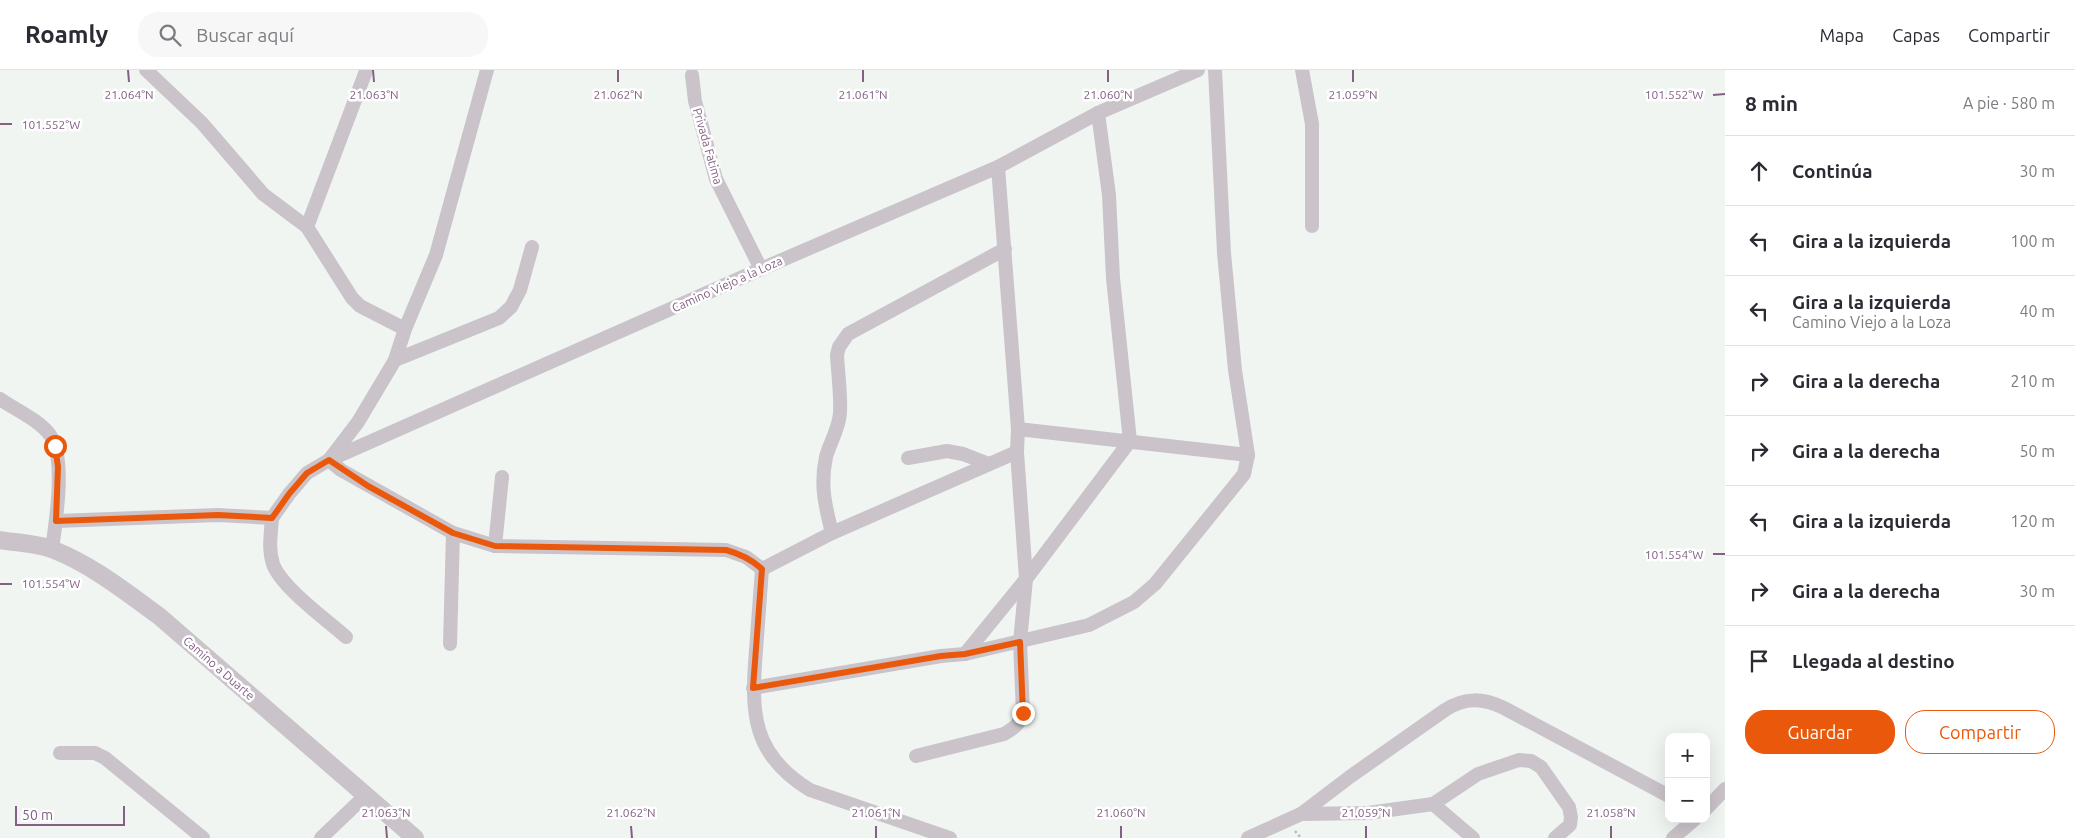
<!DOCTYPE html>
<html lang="es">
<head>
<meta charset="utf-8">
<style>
	:root { --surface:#fff; --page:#f7f7f7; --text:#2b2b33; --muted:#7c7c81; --line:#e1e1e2; --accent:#ea580c }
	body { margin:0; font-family:Ubuntu,sans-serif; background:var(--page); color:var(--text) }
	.controls { position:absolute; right:15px; bottom:15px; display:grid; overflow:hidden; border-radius:10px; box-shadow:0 5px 20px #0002 }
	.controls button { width:45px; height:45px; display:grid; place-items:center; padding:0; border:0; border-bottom:1px solid var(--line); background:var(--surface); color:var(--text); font:25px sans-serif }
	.scale { position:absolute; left:15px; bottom:12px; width:110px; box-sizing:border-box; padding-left:5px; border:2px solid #836084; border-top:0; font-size:14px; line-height:18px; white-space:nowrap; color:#836084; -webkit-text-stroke:4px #fff; paint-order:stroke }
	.stop { position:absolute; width:15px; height:15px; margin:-11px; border:4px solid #ea580c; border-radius:50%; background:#fff }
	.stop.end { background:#ea580c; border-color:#fff; box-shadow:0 1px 5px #0008 }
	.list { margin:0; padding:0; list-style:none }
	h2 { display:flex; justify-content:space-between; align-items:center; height:65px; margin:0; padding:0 20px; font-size:21px }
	h2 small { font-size:16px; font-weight:400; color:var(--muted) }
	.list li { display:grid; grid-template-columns:32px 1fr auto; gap:15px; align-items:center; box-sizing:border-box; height:70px; padding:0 20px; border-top:1px solid var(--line) }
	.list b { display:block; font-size:19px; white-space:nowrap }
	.list p { margin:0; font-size:16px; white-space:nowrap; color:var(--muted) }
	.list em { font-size:16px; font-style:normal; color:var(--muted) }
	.actions { display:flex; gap:10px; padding:15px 20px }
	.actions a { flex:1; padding:11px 0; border:1px solid var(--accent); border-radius:20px; text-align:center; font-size:18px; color:var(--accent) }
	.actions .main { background:var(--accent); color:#fff }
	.icon { flex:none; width:28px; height:28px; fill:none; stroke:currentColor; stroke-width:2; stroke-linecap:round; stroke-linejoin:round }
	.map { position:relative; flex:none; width:1725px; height:768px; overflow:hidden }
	header { display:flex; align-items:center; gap:30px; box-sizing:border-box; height:70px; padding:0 25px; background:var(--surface); border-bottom:1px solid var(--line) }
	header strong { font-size:24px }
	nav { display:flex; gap:28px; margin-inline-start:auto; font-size:18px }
	.search { width:350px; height:45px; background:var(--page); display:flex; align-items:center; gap:12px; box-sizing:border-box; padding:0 18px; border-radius:20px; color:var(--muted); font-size:19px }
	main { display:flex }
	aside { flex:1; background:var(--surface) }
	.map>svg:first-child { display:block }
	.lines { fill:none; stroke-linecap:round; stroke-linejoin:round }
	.path { stroke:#bfbabf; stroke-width:2.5; stroke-dasharray:2.5 2.5; stroke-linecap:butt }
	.minor { stroke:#cac3ca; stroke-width:14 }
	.tertiary { stroke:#cac3ca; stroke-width:18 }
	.route { stroke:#ea580c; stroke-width:6 }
	.ticks { fill:none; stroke:#836084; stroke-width:2 }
	.labels { text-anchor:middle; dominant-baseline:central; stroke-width:5; stroke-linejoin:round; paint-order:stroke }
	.street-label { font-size:12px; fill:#836084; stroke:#fff }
	.ticks-label { font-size:12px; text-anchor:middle; fill:#836084; stroke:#fff; stroke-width:5; stroke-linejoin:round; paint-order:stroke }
</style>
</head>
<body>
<header>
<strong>Roamly</strong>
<div class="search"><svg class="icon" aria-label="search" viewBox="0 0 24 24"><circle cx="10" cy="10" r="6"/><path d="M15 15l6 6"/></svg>Buscar aquí</div>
<nav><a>Mapa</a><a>Capas</a><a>Compartir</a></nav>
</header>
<main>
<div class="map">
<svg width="1725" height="768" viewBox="0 0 1725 768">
	<rect width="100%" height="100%" fill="#f0f5f2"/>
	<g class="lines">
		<!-- path -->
		<polyline class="path" points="1295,761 1301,768"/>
		<!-- minor -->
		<g class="minor">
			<polyline points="146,0 202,53 263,124 307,157 352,228 360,236 405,259"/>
			<polyline points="487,0 436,185 405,259 395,290 358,352 329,390 341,400 453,463 495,476 726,480 746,487 762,499 832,463 1017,382"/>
			<polyline points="1302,0 1312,54 1312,156"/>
			<polyline points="692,5 695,31 716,109 761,199"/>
			<polyline points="307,157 366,1"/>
			<polyline points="395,290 499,248 511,237 520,220 532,177"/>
			<path d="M0 329C16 340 39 350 50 365 66 388 56 451 52 479"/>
			<polyline points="1018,359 1248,385"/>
			<polyline points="908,388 947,381 963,384 989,394"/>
			<polyline points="272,448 289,424 307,403 329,390 761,199 998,97 1098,43 1198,0"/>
			<path d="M272 448C271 463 268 479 273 494 281 517 327 550 346 567"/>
			<polyline points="56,451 218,445 272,448"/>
			<path d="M832 463C825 435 820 415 826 387 830 372 839 359 840 343 841 324 838 304 837 285L839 277 848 264 1005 179"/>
			<polyline points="495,476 502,407"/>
			<path d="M762 499C760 526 758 553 756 580 751 642 751 684 810 720L950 768"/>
			<polyline points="450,574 453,463"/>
			<polyline points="965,584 1026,509 1130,371 1113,208 1109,125 1098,43"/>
			<polyline points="753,618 941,586 965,584 1089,555 1134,532 1155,514 1244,404 1248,385 1235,300 1224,183 1215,0"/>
			<polyline points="60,683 95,683 105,688 203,768"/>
			<path d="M916 686 1004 664C1014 658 1020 654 1023 643L1020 572 1026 509 1017 382 1018 359 998 97"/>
			<polyline points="1433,734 1473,768"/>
			<polyline points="1706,739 1725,719"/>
			<polyline points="1301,744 1368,743 1433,734 1478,704 1519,690 1531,691 1541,697 1569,737 1571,747 1570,755 1555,768"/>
			<polyline points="321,768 366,725"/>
			<path d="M1248 768 1301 744 1351 706 1445 640C1465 627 1483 628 1504 638L1669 726"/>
			<polyline points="1673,768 1695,749"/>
		</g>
		<!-- tertiary -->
		<path class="tertiary" d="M0 470C17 473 38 473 54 480 92 495 126 522 159 546L415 768"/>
	</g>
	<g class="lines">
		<!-- route -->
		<path class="route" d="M55 376 58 397 56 451 218 445 272 448 289 424 307 403 329 390 368 416 453 463 495 476 726 480C741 484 751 489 762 499L753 618 941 586 965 584 1020 572 1023 643"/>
	</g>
	<!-- ticks -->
	<path class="ticks" d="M128 0 129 12M373 0 374 12M618 0V12M863 0V12M1108 0V12M1353 0V12M1713 25 1725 24M0 54H12M1713 484H1725M0 514H12M386 756 387 768M631 756 632 768M876 756V768M1121 756V768M1366 756V768M1611 756V768"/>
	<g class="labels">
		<!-- street labels -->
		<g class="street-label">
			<text transform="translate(708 76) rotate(74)">Privada Fatima</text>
			<text transform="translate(727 214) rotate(-24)">Camino Viejo a la Loza</text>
			<text transform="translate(219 598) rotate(41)">Camino a Duarte</text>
		</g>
	</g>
	<g class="ticks-label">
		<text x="1674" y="29">101.552°W</text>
		<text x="129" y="29">21.064°N</text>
		<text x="374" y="29">21.063°N</text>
		<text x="618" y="29">21.062°N</text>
		<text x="863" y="29">21.061°N</text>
		<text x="1108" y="29">21.060°N</text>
		<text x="1353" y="29">21.059°N</text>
		<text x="51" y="59">101.552°W</text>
		<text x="1674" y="489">101.554°W</text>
		<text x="51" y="518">101.554°W</text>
		<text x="386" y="747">21.063°N</text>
		<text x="631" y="747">21.062°N</text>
		<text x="876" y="747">21.061°N</text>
		<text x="1121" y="747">21.060°N</text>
		<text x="1366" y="747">21.059°N</text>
		<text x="1611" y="747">21.058°N</text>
	</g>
</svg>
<div class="controls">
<button>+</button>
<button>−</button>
</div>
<div class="scale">50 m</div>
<div class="stop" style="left:55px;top:376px"></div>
<div class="stop end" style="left:1023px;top:643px"></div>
</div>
<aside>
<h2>8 min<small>A pie · 580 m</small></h2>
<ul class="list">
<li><svg class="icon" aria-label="ahead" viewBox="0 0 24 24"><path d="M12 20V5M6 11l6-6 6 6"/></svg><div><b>Continúa</b></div><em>30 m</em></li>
<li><svg class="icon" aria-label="left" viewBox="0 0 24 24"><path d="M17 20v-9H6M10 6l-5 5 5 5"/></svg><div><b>Gira a la izquierda</b></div><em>100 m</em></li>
<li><svg class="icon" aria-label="left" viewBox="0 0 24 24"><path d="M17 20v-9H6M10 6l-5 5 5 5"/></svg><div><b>Gira a la izquierda</b><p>Camino Viejo a la Loza</p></div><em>40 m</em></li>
<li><svg class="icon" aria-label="right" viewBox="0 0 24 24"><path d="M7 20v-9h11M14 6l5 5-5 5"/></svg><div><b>Gira a la derecha</b></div><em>210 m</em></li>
<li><svg class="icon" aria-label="right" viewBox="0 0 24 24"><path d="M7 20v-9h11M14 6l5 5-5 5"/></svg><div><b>Gira a la derecha</b></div><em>50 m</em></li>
<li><svg class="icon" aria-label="left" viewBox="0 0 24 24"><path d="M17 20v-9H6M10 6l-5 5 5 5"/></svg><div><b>Gira a la izquierda</b></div><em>120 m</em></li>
<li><svg class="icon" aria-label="right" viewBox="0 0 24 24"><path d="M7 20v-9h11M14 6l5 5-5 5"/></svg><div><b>Gira a la derecha</b></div><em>30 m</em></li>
<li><svg class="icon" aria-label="arrive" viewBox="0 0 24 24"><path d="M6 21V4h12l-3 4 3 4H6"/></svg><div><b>Llegada al destino</b></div></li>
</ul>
<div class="actions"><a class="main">Guardar</a><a>Compartir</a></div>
</aside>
</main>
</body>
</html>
